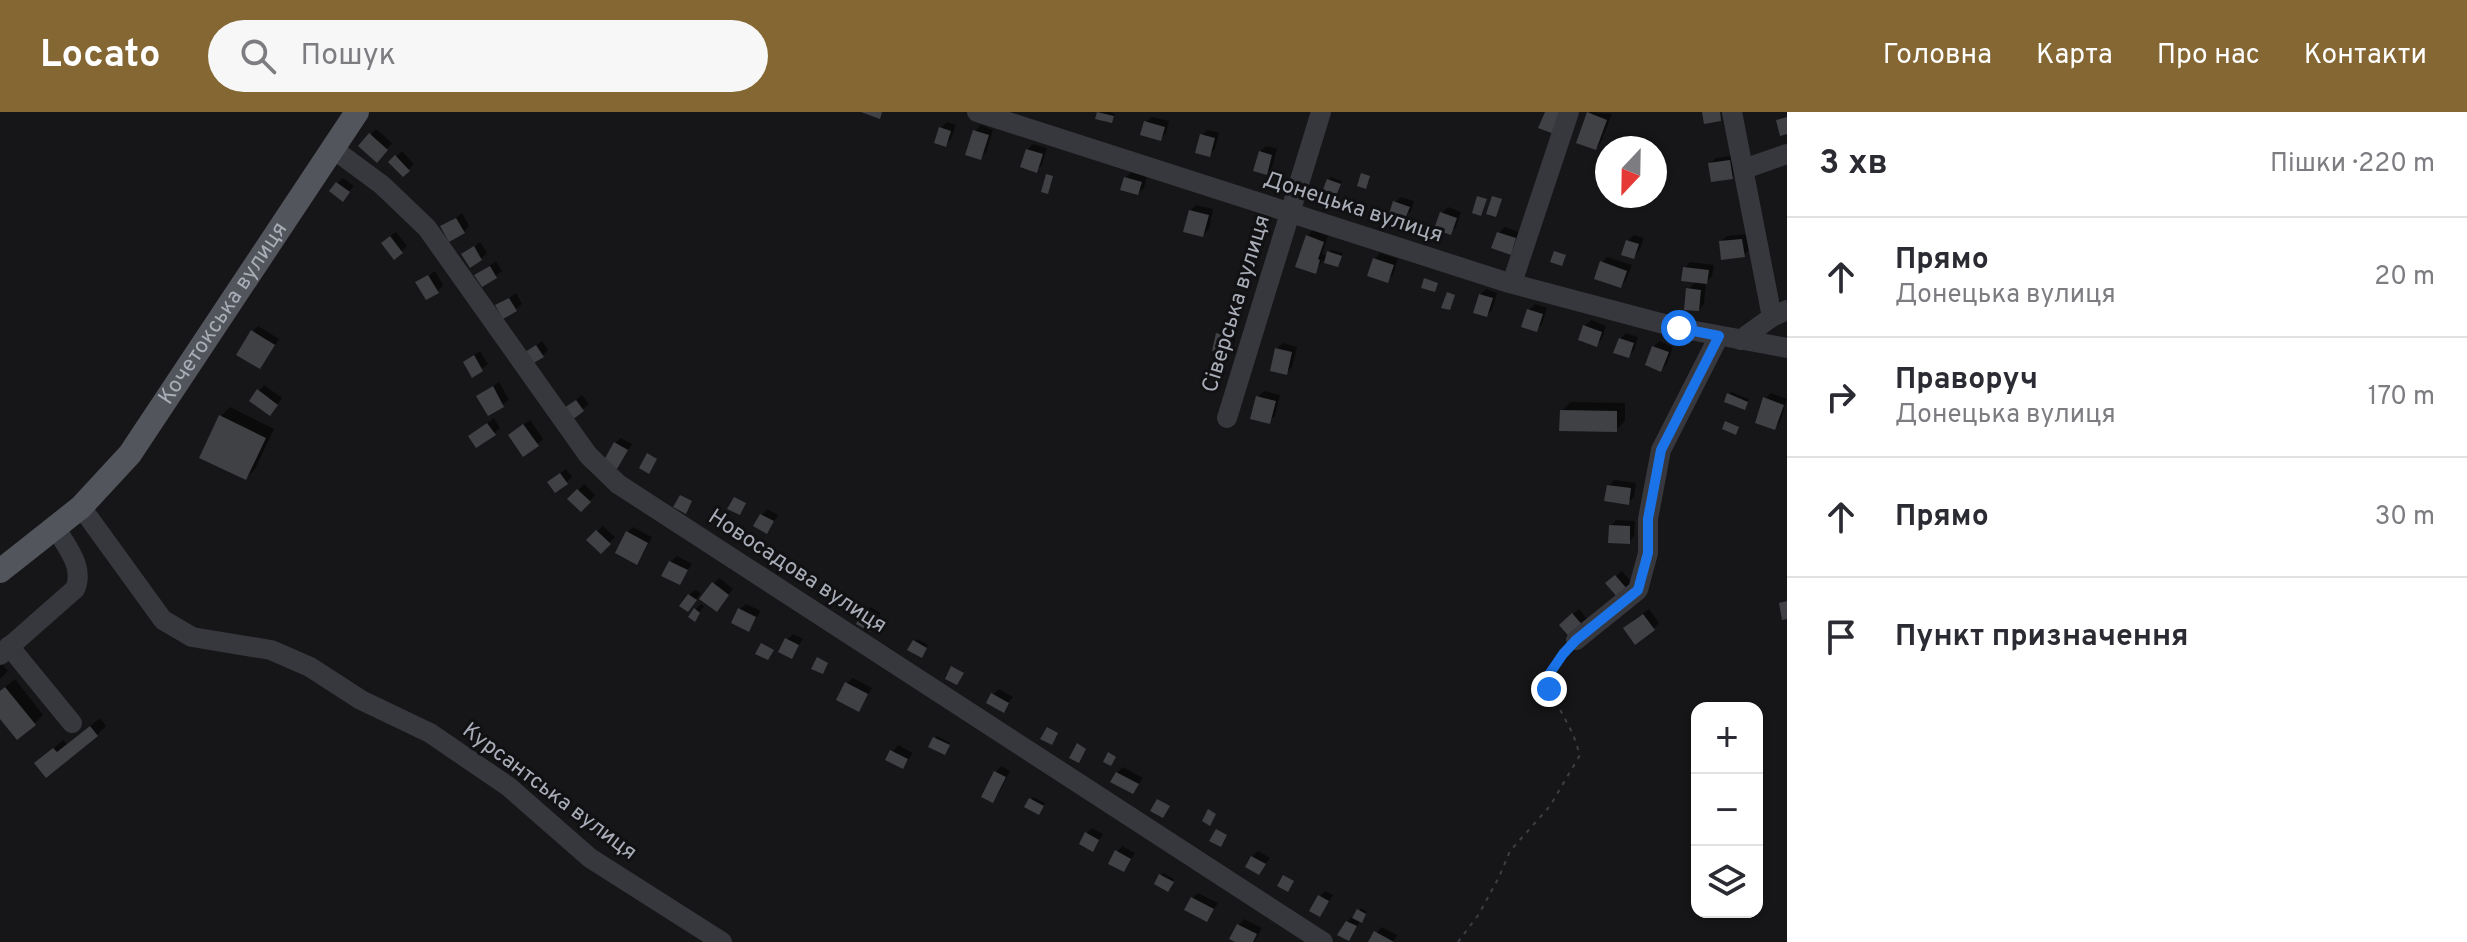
<!DOCTYPE html>
<html lang="uk">
<head>
<meta charset="utf-8">
<style>
	:root { --surface:#fff; --page:#f7f7f7; --text:#2b2b33; --muted:#7c7c81; --line:#e1e1e2; --accent:#856733 }
	body { margin:0; font-family:Overpass,sans-serif; background:var(--page); color:var(--text) }
	.controls { position:absolute; right:24px; bottom:24px; display:grid; overflow:hidden; border-radius:16px; box-shadow:0 2px 6px #0004 }
	.controls button { width:72px; height:72px; display:grid; place-items:center; padding:0; border:0; border-bottom:2px solid var(--line); background:var(--surface); color:var(--text); font:40px sans-serif }
	.compass { position:absolute; left:1595px; top:24px; width:72px; height:72px; border-radius:50%; background:var(--surface); box-shadow:0 2px 6px #0004; rotate:202deg }
	.stop { position:absolute; width:24px; height:24px; margin:-18px; border:6px solid #1a73e8; border-radius:50%; background:#fff }
	.stop.end { background:#1a73e8; border-color:#fff; box-shadow:0 2px 8px #0008 }
	.list { margin:0; padding:0; list-style:none }
	h2 { display:flex; justify-content:space-between; align-items:center; height:104px; margin:0; padding:0 32px; font-size:34px }
	h2 small { font-size:26px; font-weight:400; color:var(--muted) }
	.list li { display:grid; grid-template-columns:52px 1fr auto; gap:24px; align-items:center; box-sizing:border-box; height:120px; padding:0 32px; border-top:2px solid var(--line) }
	.list b { display:block; font-size:30px; white-space:nowrap }
	.list p { margin:0; font-size:26px; white-space:nowrap; color:var(--muted) }
	.list em { font-size:26px; font-style:normal; color:var(--muted) }
	.icon { flex:none; width:44px; height:44px; fill:none; stroke:currentColor; stroke-width:2; stroke-linecap:round; stroke-linejoin:round }
	.map { position:relative; flex:none; width:1787px; height:830px; overflow:hidden }
	header { display:flex; align-items:center; gap:48px; box-sizing:border-box; height:112px; padding:0 40px; background:var(--accent); color:#fff }
	header strong { font-size:38px }
	nav { display:flex; gap:44px; margin-inline-start:auto; font-size:28px }
	.search { width:560px; height:72px; background:var(--page); display:flex; align-items:center; gap:20px; box-sizing:border-box; padding:0 28px; border-radius:44px; color:var(--muted); font-size:30px }
	main { display:flex }
	aside { flex:1; background:var(--surface) }
	.map>svg:first-child { display:block }
	.shadow { fill:#0007 }
	.building { fill:#404145 }
	.lines { fill:none; stroke-linecap:round; stroke-linejoin:round }
	.path { stroke:#3d3f44; stroke-width:2; stroke-dasharray:4 6; stroke-linecap:butt }
	.minor { stroke:#37383d; stroke-width:20 }
	.major { stroke:#53555c; stroke-width:24 }
	.route { stroke:#1a73e8; stroke-width:10 }
	.labels { text-anchor:middle; dominant-baseline:central; stroke-width:6; stroke-linejoin:round; paint-order:stroke }
	.street-label { font-size:22px; fill:#a8adb8; stroke:#111113 }
</style>
</head>
<body>
<header>
<strong>Locato</strong>
<div class="search"><svg class="icon" aria-label="search" viewBox="0 0 24 24"><circle cx="10" cy="10" r="6"/><path d="M15 15l6 6"/></svg>Пошук</div>
<nav><a>Головна</a><a>Карта</a><a>Про нас</a><a>Контакти</a></nav>
</header>
<main>
<div class="map">
<svg width="1787" height="830" viewBox="0 0 1787 830">
	<rect width="100%" height="100%" fill="#161618"/>
	<!-- shadow -->
	<g class="shadow">
		<polygon points="1099,0 1110,0 1115,2 1112,9 1098,5"/>
		<polygon points="1590,0 1612,2 1601,30 1596,36"/>
		<polygon points="1152,5 1169,9 1166,21 1160,27 1146,10"/>
		<polygon points="947,10 956,13 951,27 946,32 941,16"/>
		<polygon points="981,13 993,18 986,40 980,46 975,19"/>
		<polygon points="376,17 392,31 377,48 360,34"/>
		<polygon points="1208,18 1219,21 1215,37 1209,43 1202,23"/>
		<polygon points="1033,32 1047,36 1042,53 1036,58 1027,38"/>
		<polygon points="1266,34 1277,37 1272,55 1266,61 1260,40"/>
		<polygon points="402,39 414,52 403,62 391,50"/>
		<polygon points="1735,43 1738,60 1732,65 1710,52 1716,46"/>
		<polygon points="1131,60 1147,64 1144,76 1138,81 1126,66"/>
		<polygon points="1331,65 1342,69 1338,80 1328,68"/>
		<polygon points="343,66 354,74 348,81 337,71"/>
		<polygon points="1401,85 1414,89 1411,99 1405,105 1395,90"/>
		<polygon points="1196,93 1213,97 1209,117 1203,123 1190,99"/>
		<polygon points="1448,95 1461,100 1456,115 1450,121 1442,101"/>
		<polygon points="462,101 469,114 464,120 443,115"/>
		<polygon points="1505,115 1521,121 1516,135 1510,140 1499,121"/>
		<polygon points="1313,118 1328,124 1322,142 1328,144 1331,138 1343,141 1338,153 1323,148 1315,159 1307,124"/>
		<polygon points="396,120 407,134 401,139 389,125"/>
		<polygon points="1747,122 1749,138 1744,143 1721,130 1727,124"/>
		<polygon points="1634,123 1644,126 1639,139 1633,145 1628,129"/>
		<polygon points="480,130 487,141 481,147 464,142"/>
		<polygon points="1380,141 1398,147 1393,163 1387,168 1375,147"/>
		<polygon points="1607,145 1632,153 1626,168 1621,174 1602,150"/>
		<polygon points="496,149 502,159 496,164 477,163"/>
		<polygon points="1690,150 1714,153 1712,164 1706,170 1704,192 1699,197 1688,177 1697,169 1685,156"/>
		<polygon points="435,159 443,173 438,179 418,171"/>
		<polygon points="1486,177 1497,181 1492,198 1487,203 1480,183"/>
		<polygon points="516,181 522,192 516,197 498,194"/>
		<polygon points="1535,192 1547,196 1542,212 1536,218 1524,213 1529,198"/>
		<polygon points="1591,208 1606,214 1602,227 1596,233 1585,214"/>
		<polygon points="258,214 279,227 260,255 252,220"/>
		<polygon points="1224,217 1237,220 1233,235 1228,240 1218,222"/>
		<polygon points="1626,221 1638,225 1634,238 1628,244 1620,227"/>
		<polygon points="542,229 548,238 542,244 525,242"/>
		<polygon points="1659,229 1673,235 1667,252 1661,258 1654,235"/>
		<polygon points="1283,231 1297,235 1292,255 1287,260 1277,237"/>
		<polygon points="480,239 488,252 473,263 471,245"/>
		<polygon points="499,270 509,288 488,302 478,284"/>
		<polygon points="264,273 282,286 275,296 259,279"/>
		<polygon points="1264,279 1280,283 1275,304 1269,309 1258,285"/>
		<polygon points="1731,280 1749,287 1746,293 1729,283"/>
		<polygon points="1771,281 1787,287 1780,310 1775,316 1765,287"/>
		<polygon points="582,283 589,292 573,305 572,291"/>
		<polygon points="1571,290 1625,291 1625,309 1616,318 1562,299"/>
		<polygon points="230,295 274,317 255,357 246,366 221,304"/>
		<polygon points="494,306 500,316 494,321 470,324"/>
		<polygon points="530,308 543,327 537,332 516,318"/>
		<polygon points="621,326 632,332 617,355 615,331"/>
		<polygon points="566,357 572,365 567,370 555,365"/>
		<polygon points="1614,368 1636,371 1634,385 1628,391 1609,374"/>
		<polygon points="584,372 595,383 581,398 570,387"/>
		<polygon points="767,397 778,403 767,420 762,403"/>
		<polygon points="1616,408 1635,409 1634,424 1629,430 1611,414"/>
		<polygon points="603,414 615,425 601,439 589,428"/>
		<polygon points="633,415 652,425 642,444 636,450 627,421"/>
		<polygon points="677,444 692,452 679,471 671,450"/>
		<polygon points="1622,459 1632,471 1627,476 1608,471"/>
		<polygon points="719,466 733,477 722,491 702,487"/>
		<polygon points="695,478 701,481 693,492 689,483"/>
		<polygon points="701,492 704,494 694,507 695,498"/>
		<polygon points="746,492 761,499 748,518 740,497"/>
		<polygon points="870,495 881,501 870,517 859,511"/>
		<polygon points="1579,497 1589,509 1572,525 1561,513"/>
		<polygon points="1649,497 1659,511 1653,517 1631,510"/>
		<polygon points="793,522 803,527 791,545 787,528"/>
		<polygon points="917,527 928,533 924,542 914,529"/>
		<polygon points="0,550 8,559 0,567"/>
		<polygon points="853,566 872,576 859,597 847,571"/>
		<polygon points="15,567 43,603 34,612 0,603 0,579"/>
		<polygon points="999,577 1013,585 1003,598 993,583"/>
		<polygon points="100,606 106,614 97,623 37,652 63,628 67,633"/>
		<polygon points="937,624 950,631 946,638 935,626"/>
		<polygon points="898,633 913,641 903,655 888,647"/>
		<polygon points="1001,654 1010,659 998,683 992,689 996,660"/>
		<polygon points="1123,655 1143,666 1133,680 1117,661"/>
		<polygon points="1033,685 1045,691 1041,698 1031,688"/>
		<polygon points="1092,716 1103,722 1093,737 1086,722"/>
		<polygon points="1122,734 1135,741 1124,758 1117,740"/>
		<polygon points="1258,739 1270,746 1259,761 1252,745"/>
		<polygon points="1163,761 1174,767 1170,775 1161,763"/>
		<polygon points="1325,779 1333,783 1320,803 1320,784"/>
		<polygon points="1198,781 1218,791 1207,808 1192,786"/>
		<polygon points="1361,796 1367,800 1348,827 1347,810 1353,804 1355,805"/>
		<polygon points="1244,807 1262,816 1254,830 1239,830 1239,813"/>
		<polygon points="1381,815 1397,823 1393,830 1371,830"/>
	</g>
	<!-- building -->
	<g class="building">
		<polygon points="861,0 882,0 880,7"/>
		<polygon points="1097,0 1114,4 1112,11 1095,7"/>
		<polygon points="1545,0 1563,0 1554,22 1538,16"/>
		<polygon points="1587,0 1607,8 1596,38 1576,31"/>
		<polygon points="1702,0 1720,0 1721,9 1704,12"/>
		<polygon points="1787,5 1787,22 1780,24 1776,8"/>
		<polygon points="1144,9 1165,15 1161,29 1140,23"/>
		<polygon points="939,15 951,19 946,35 934,31"/>
		<polygon points="973,18 989,23 981,48 965,43"/>
		<polygon points="369,21 388,38 377,51 358,34"/>
		<polygon points="1200,22 1215,26 1210,45 1195,41"/>
		<polygon points="1026,37 1043,42 1037,61 1020,55"/>
		<polygon points="1259,39 1272,43 1267,63 1253,59"/>
		<polygon points="395,43 410,59 403,65 388,50"/>
		<polygon points="1730,48 1733,67 1711,70 1708,51"/>
		<polygon points="1361,61 1370,64 1366,77 1357,74"/>
		<polygon points="1046,62 1053,64 1048,82 1041,80"/>
		<polygon points="1124,65 1142,70 1138,83 1120,78"/>
		<polygon points="1327,67 1341,72 1336,84 1322,80"/>
		<polygon points="336,70 350,80 343,90 329,79"/>
		<polygon points="1477,84 1487,87 1481,104 1472,101"/>
		<polygon points="1492,84 1502,87 1496,105 1486,102"/>
		<polygon points="1393,89 1410,95 1405,107 1389,102"/>
		<polygon points="1189,98 1209,103 1203,125 1183,120"/>
		<polygon points="1440,100 1457,106 1451,123 1434,117"/>
		<polygon points="456,106 465,121 449,130 440,114"/>
		<polygon points="1497,120 1516,126 1511,143 1491,136"/>
		<polygon points="1306,123 1324,130 1318,147 1320,148 1316,162 1295,155"/>
		<polygon points="390,124 403,141 394,148 381,131"/>
		<polygon points="1742,127 1745,145 1721,148 1719,129"/>
		<polygon points="1626,128 1639,132 1634,147 1621,143"/>
		<polygon points="474,134 482,148 470,156 461,142"/>
		<polygon points="1327,139 1342,144 1338,155 1324,151"/>
		<polygon points="1554,139 1566,143 1562,154 1550,150"/>
		<polygon points="1373,146 1394,153 1388,171 1367,164"/>
		<polygon points="1600,149 1627,159 1621,176 1594,167"/>
		<polygon points="490,154 497,166 482,175 474,163"/>
		<polygon points="1683,155 1709,158 1707,172 1681,169"/>
		<polygon points="428,163 439,181 426,188 415,170"/>
		<polygon points="1424,166 1438,171 1435,180 1421,176"/>
		<polygon points="1686,176 1701,178 1699,199 1684,198"/>
		<polygon points="1447,180 1455,183 1450,198 1441,196"/>
		<polygon points="1479,182 1493,186 1487,205 1473,201"/>
		<polygon points="509,186 517,199 503,207 495,193"/>
		<polygon points="1527,197 1543,202 1537,220 1521,215"/>
		<polygon points="1583,213 1602,220 1597,235 1578,228"/>
		<polygon points="251,218 275,233 260,257 236,243"/>
		<polygon points="1216,221 1232,225 1228,242 1212,239"/>
		<polygon points="1619,226 1634,231 1629,246 1613,241"/>
		<polygon points="536,233 544,245 530,253 522,242"/>
		<polygon points="1652,234 1669,240 1661,260 1645,253"/>
		<polygon points="1275,236 1292,240 1287,263 1270,259"/>
		<polygon points="474,243 483,259 472,266 463,250"/>
		<polygon points="493,274 504,295 488,304 476,284"/>
		<polygon points="257,277 278,293 270,304 249,289"/>
		<polygon points="1727,281 1748,290 1745,298 1724,290"/>
		<polygon points="1256,284 1276,289 1270,312 1250,307"/>
		<polygon points="1763,285 1784,293 1775,318 1755,311"/>
		<polygon points="576,288 584,299 572,308 564,296"/>
		<polygon points="1560,298 1617,299 1617,320 1559,319"/>
		<polygon points="219,303 266,326 246,368 199,346"/>
		<polygon points="1725,309 1739,315 1736,323 1722,317"/>
		<polygon points="487,311 496,323 476,336 468,324"/>
		<polygon points="523,312 539,334 523,345 508,323"/>
		<polygon points="614,330 628,338 617,357 603,350"/>
		<polygon points="647,341 657,347 649,362 639,356"/>
		<polygon points="560,361 568,372 555,381 547,370"/>
		<polygon points="1607,373 1631,376 1629,393 1604,389"/>
		<polygon points="577,377 591,390 581,400 567,387"/>
		<polygon points="680,383 692,389 686,402 673,395"/>
		<polygon points="734,385 746,391 740,403 727,397"/>
		<polygon points="760,402 774,409 767,422 753,414"/>
		<polygon points="1609,413 1630,414 1630,432 1608,431"/>
		<polygon points="596,418 611,432 601,442 586,428"/>
		<polygon points="626,419 648,431 637,453 615,441"/>
		<polygon points="771,439 784,446 779,456 766,449"/>
		<polygon points="669,449 688,458 680,473 661,464"/>
		<polygon points="1615,463 1628,478 1618,486 1605,471"/>
		<polygon points="712,470 729,483 717,500 699,487"/>
		<polygon points="688,482 697,488 688,500 679,494"/>
		<polygon points="1787,489 1787,507 1782,508 1779,491"/>
		<polygon points="694,496 700,501 695,510 688,505"/>
		<polygon points="738,496 756,505 749,520 731,511"/>
		<polygon points="862,500 877,508 870,520 856,512"/>
		<polygon points="1572,501 1585,516 1572,528 1559,513"/>
		<polygon points="1643,502 1655,518 1635,533 1623,516"/>
		<polygon points="785,526 799,533 792,547 778,540"/>
		<polygon points="913,528 927,536 922,546 907,538"/>
		<polygon points="761,531 774,538 768,548 755,542"/>
		<polygon points="817,545 828,551 823,562 811,557"/>
		<polygon points="951,554 964,561 957,573 945,567"/>
		<polygon points="845,570 868,582 859,600 836,588"/>
		<polygon points="5,575 36,613 17,628 0,607 0,579"/>
		<polygon points="991,581 1009,591 1004,601 986,591"/>
		<polygon points="90,614 98,624 46,666 34,651 53,636 57,640"/>
		<polygon points="1047,615 1058,621 1052,633 1040,627"/>
		<polygon points="933,625 950,633 945,643 928,635"/>
		<polygon points="1077,631 1086,637 1079,651 1069,646"/>
		<polygon points="890,638 908,647 903,657 885,648"/>
		<polygon points="1108,640 1116,645 1111,654 1103,650"/>
		<polygon points="994,659 1006,665 993,691 981,685"/>
		<polygon points="1116,660 1139,672 1133,682 1110,670"/>
		<polygon points="1029,686 1044,694 1039,703 1024,695"/>
		<polygon points="1157,687 1170,694 1163,706 1150,699"/>
		<polygon points="1208,697 1216,702 1210,714 1202,709"/>
		<polygon points="1216,717 1227,723 1221,735 1209,729"/>
		<polygon points="1085,720 1099,728 1093,740 1079,732"/>
		<polygon points="1115,738 1131,747 1124,760 1108,752"/>
		<polygon points="1251,744 1266,752 1259,763 1245,755"/>
		<polygon points="1159,762 1174,770 1168,780 1154,772"/>
		<polygon points="1283,763 1294,769 1288,780 1277,774"/>
		<polygon points="1318,783 1329,789 1320,805 1309,799"/>
		<polygon points="1191,785 1214,797 1207,810 1184,798"/>
		<polygon points="1357,797 1366,802 1362,811 1352,806"/>
		<polygon points="1346,809 1357,814 1349,829 1337,823"/>
		<polygon points="1237,812 1257,822 1253,830 1235,830 1229,827"/>
		<polygon points="1374,819 1394,830 1368,830"/>
	</g>
	<g class="lines">
		<!-- path -->
		<polyline class="path" points="1458,830 1479,802 1499,765 1510,739 1550,694 1580,643 1573,622 1549,577 1550,561 1564,540"/>
		<!-- minor -->
		<g class="minor">
			<polyline points="977,0 1506,170 1679,216 1787,236"/>
			<polyline points="1732,0 1772,205"/>
			<polyline points="332,36 382,73 427,116 588,343 618,372 1323,830"/>
			<polyline points="1744,57 1787,42"/>
			<polyline points="1512,171 1569,0"/>
			<polyline points="1740,228 1772,205 1787,198"/>
			<polyline points="1227,306 1321,0"/>
			<polyline points="81,395 163,508 192,525 271,538 310,555 361,588 430,621 509,675 590,746 722,830"/>
			<polyline points="1576,528 1638,478 1648,441 1648,407 1661,338 1719,224"/>
			<polyline points="9,534 72,611"/>
			<path d="M0 543 75 477C85 455 66 434 55 415"/>
		</g>
		<!-- major -->
		<path class="major" id="s1" d="M0 459 81 395 130 342 357 0"/>
	</g>
	<g class="lines">
		<!-- route -->
		<polyline class="route" points="1549,577 1550,561 1563,542 1576,528 1638,478 1648,441 1648,407 1661,338 1719,224 1679,216"/>
	</g>
	<g class="labels">
		<!-- street labels -->
		<g class="street-label">
			<text transform="translate(1353 96) rotate(18)">Донецька вулиця</text>
			<text transform="translate(1237 192) rotate(-73)">Сіверська вулиця</text>
			<text stroke="none"><textPath href="#s1" startOffset="344">Кочетокська вулиця</textPath></text>
			<text transform="translate(797 460) rotate(33)">Новосадова вулиця</text>
			<text transform="translate(549 680) rotate(37)">Курсантська вулиця</text>
		</g>
	</g>
</svg>
<div class="controls">
<button>+</button>
<button>−</button>
<button><svg class="icon" aria-label="layers" viewBox="0 0 24 24"><path d="M12 4l9 5-9 5-9-5zM3 14l9 5 9-5"/></svg></button>
</div>
<svg class="compass" viewBox="-18 -18 36 36"><path d="M0-13l5 13h-10z" fill="#e53935"/><path d="M0 13l5-13h-10z" fill="#7c7c81"/></svg>
<div class="stop" style="left:1679px;top:216px"></div>
<div class="stop end" style="left:1549px;top:577px"></div>
</div>
<aside>
<h2>3 хв<small>Пішки · 220 m</small></h2>
<ul class="list">
<li><svg class="icon" aria-label="ahead" viewBox="0 0 24 24"><path d="M12 20V5M6 11l6-6 6 6"/></svg><div><b>Прямо</b><p>Донецька вулиця</p></div><em>20 m</em></li>
<li><svg class="icon" aria-label="right" viewBox="0 0 24 24"><path d="M7 20v-9h11M14 6l5 5-5 5"/></svg><div><b>Праворуч</b><p>Донецька вулиця</p></div><em>170 m</em></li>
<li><svg class="icon" aria-label="ahead" viewBox="0 0 24 24"><path d="M12 20V5M6 11l6-6 6 6"/></svg><div><b>Прямо</b></div><em>30 m</em></li>
<li><svg class="icon" aria-label="arrive" viewBox="0 0 24 24"><path d="M6 21V4h12l-3 4 3 4H6"/></svg><div><b>Пункт призначення</b></div></li>
</ul>
</aside>
</main>
</body>
</html>
